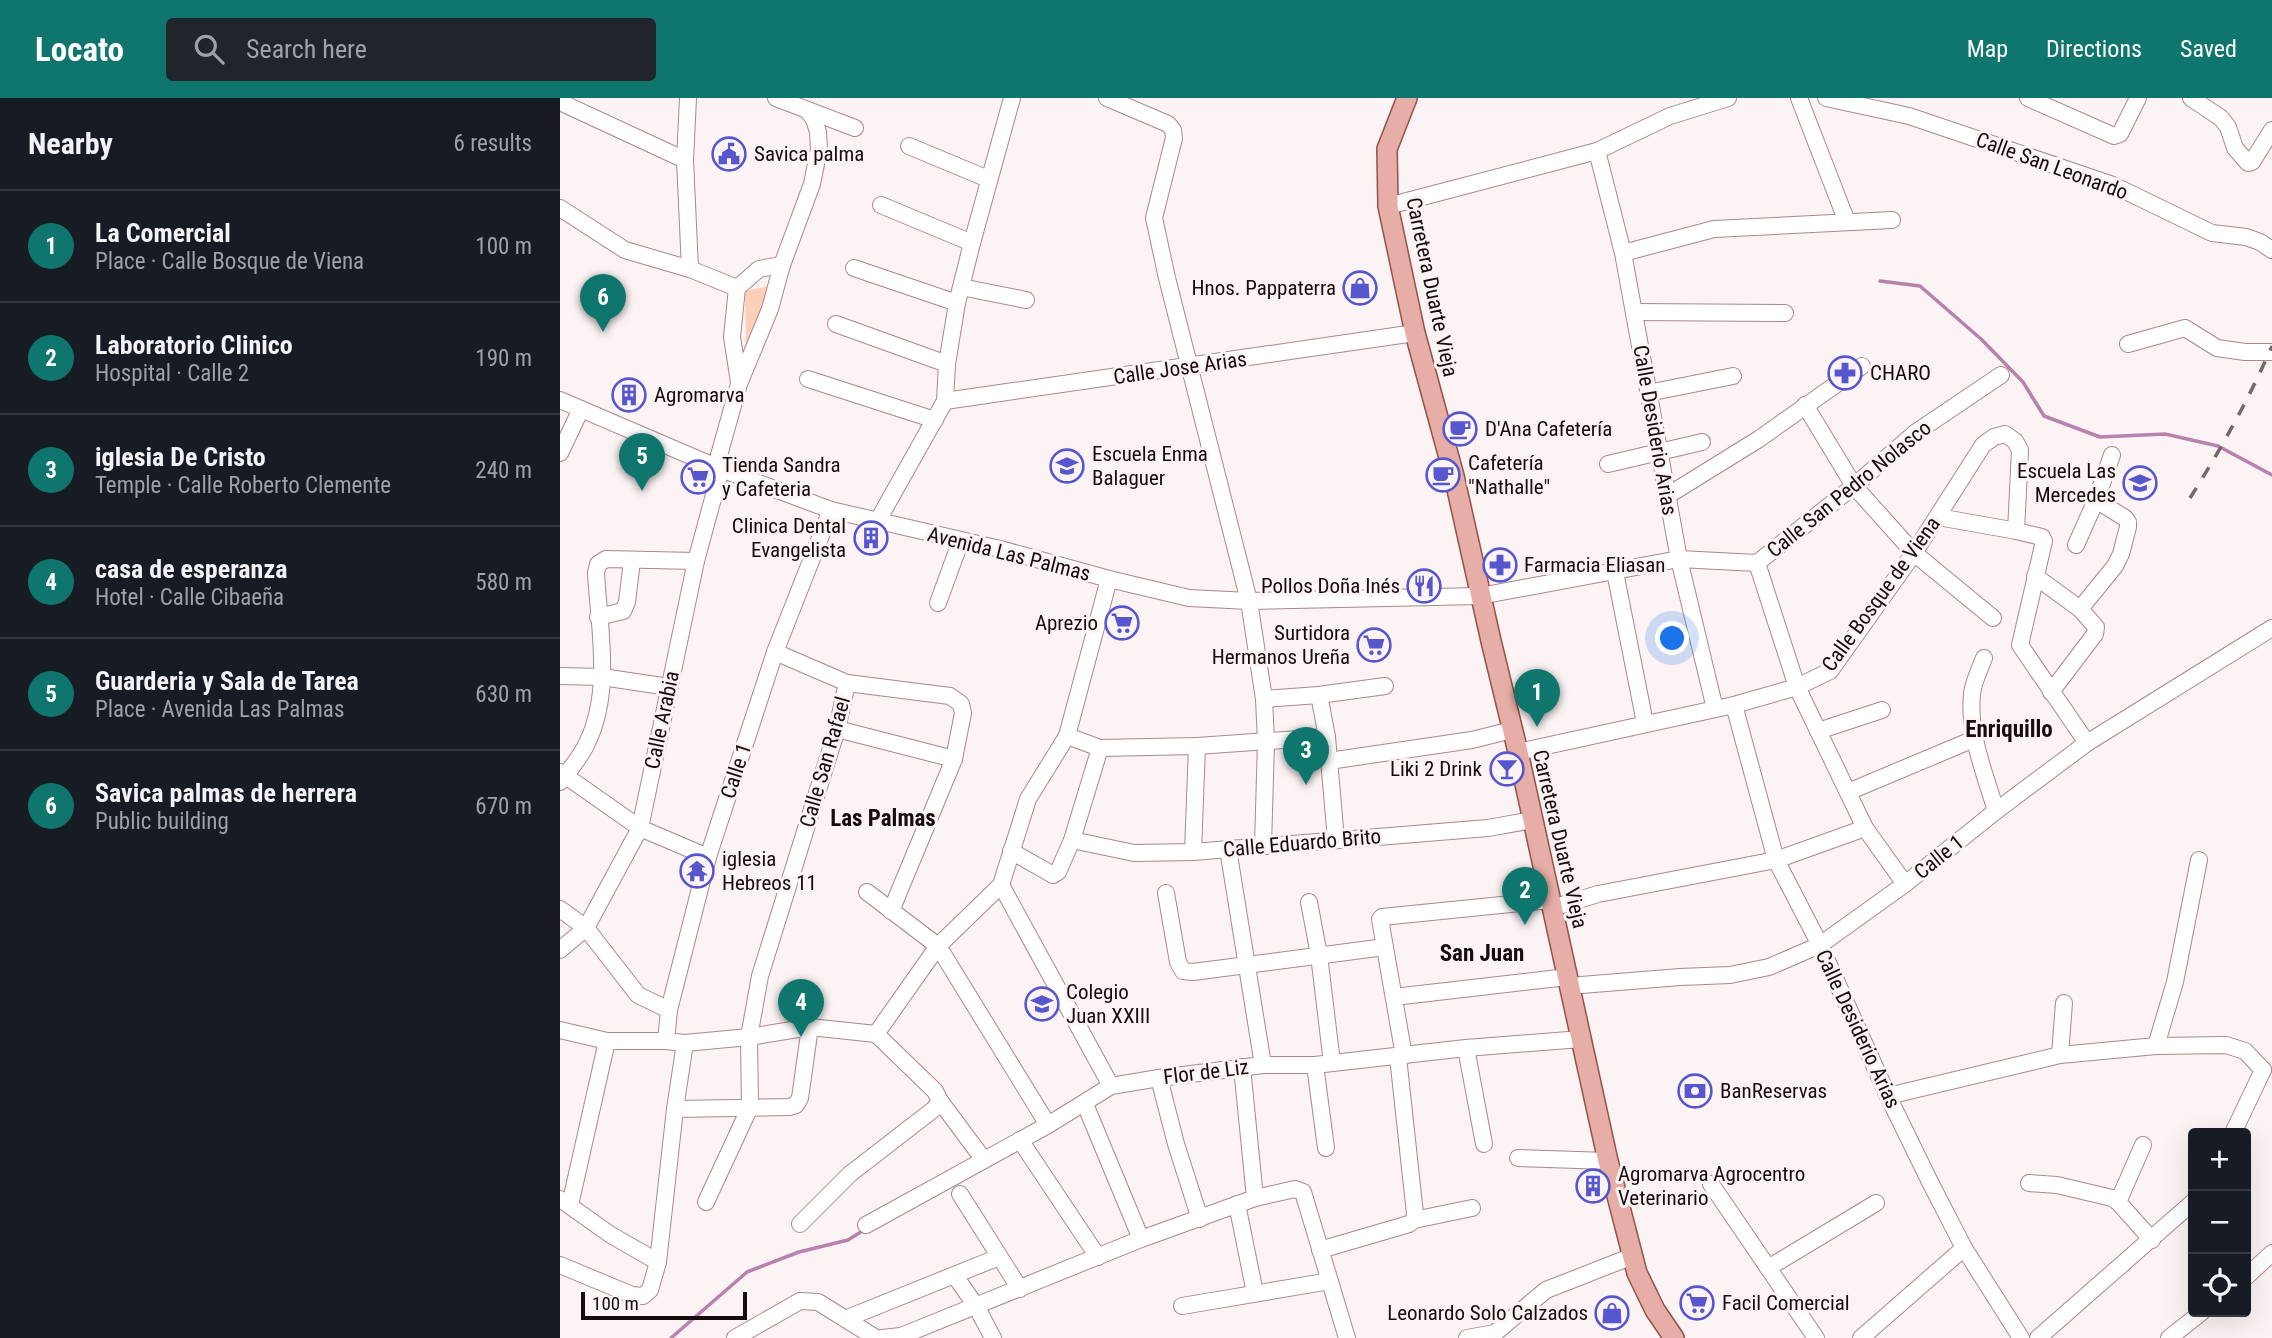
<!DOCTYPE html>
<html lang="en">
<head>
<meta charset="utf-8">
<style>
	:root { --surface:#171b24; --page:#20242c; --text:#f1f3f6; --muted:#9ea1a6; --line:#363941; --accent:#0f766e }
	body { margin:0; font-family:"Roboto Condensed",sans-serif; background:var(--page); color:var(--text) }
	.controls { position:absolute; right:21px; bottom:21px; display:grid; overflow:hidden; border-radius:7px; box-shadow:0 7px 28px #0002 }
	.controls button { width:63px; height:63px; display:grid; place-items:center; padding:0; border:0; border-bottom:2px solid var(--line); background:var(--surface); color:var(--text); font:35px sans-serif }
	.scale { position:absolute; left:21px; bottom:18px; width:166px; box-sizing:border-box; padding-left:7px; border:4px solid #170b0d; border-top:0; font-size:19px; line-height:24px; white-space:nowrap; color:#170b0d; -webkit-text-stroke:5px #fbf3f4; paint-order:stroke }
	.you { position:absolute; left:1113px; top:541px; width:24px; height:24px; margin:-18px; border:5px solid #fff; border-radius:50%; background:#1a73e8; box-shadow:0 0 0 10px #1a73e833 }
	.badge { display:grid; place-items:center; width:46px; height:46px; border-radius:50%; background:var(--accent); color:#fff; font-size:23px; font-weight:700 }
	.pin { position:absolute; translate:-50% -58px; filter:drop-shadow(0 2px 4px #0008) }
	.pin::after { content:''; position:absolute; top:37px; width:24px; height:21px; background:inherit; clip-path:polygon(0 0,100% 0,50% 100%) }
	.list { margin:0; padding:0; list-style:none }
	h2 { display:flex; justify-content:space-between; align-items:center; height:91px; margin:0; padding:0 28px; font-size:30px }
	h2 small { font-size:23px; font-weight:400; color:var(--muted) }
	.list li { display:grid; grid-template-columns:46px 1fr auto; gap:21px; align-items:center; box-sizing:border-box; height:112px; padding:0 28px; border-top:2px solid var(--line) }
	.list b { display:block; font-size:26px; white-space:nowrap }
	.list p { margin:0; font-size:23px; white-space:nowrap; color:var(--muted) }
	.list em { font-size:23px; font-style:normal; color:var(--muted) }
	.icon { flex:none; width:38px; height:38px; fill:none; stroke:currentColor; stroke-width:2; stroke-linecap:round; stroke-linejoin:round }
	.map { position:relative; flex:none; width:1712px; height:1240px; overflow:hidden }
	header { display:flex; align-items:center; gap:42px; box-sizing:border-box; height:98px; padding:0 35px; background:var(--accent); color:#fff }
	header strong { font-size:33px }
	nav { display:flex; gap:38px; margin-inline-start:auto; font-size:24px }
	.search { width:490px; height:63px; background:var(--page); display:flex; align-items:center; gap:18px; box-sizing:border-box; padding:0 24px; border-radius:7px; color:var(--muted); font-size:26px }
	main { display:flex }
	aside { flex:1; background:var(--surface) }
	.map>svg:first-child { display:block }
	.green { fill:#fdcfb8 }
	.lines { fill:none; stroke-linecap:round; stroke-linejoin:round }
	.stream { stroke:#b981ad; stroke-width:3.5 }
	.minor-casing { stroke:#ab888c; stroke-width:18 }
	.major-casing { stroke:#93524a; stroke-width:22 }
	.minor { stroke:#fff; stroke-width:16 }
	.major { stroke:#e6aea6; stroke-width:19 }
	.rail { stroke:#73696b; stroke-width:3.5; stroke-dasharray:12 12; stroke-linecap:butt }
	.labels { text-anchor:middle; dominant-baseline:central; stroke-width:6; stroke-linejoin:round; paint-order:stroke }
	.poi-label { font-size:21px; fill:#170b0d; stroke:#fbf3f4; text-anchor:start }
	.street-label { font-size:21px; fill:#170b0d; stroke:#fbf3f4 }
	.neighbourhood-label { font-size:23px; font-weight:bold; fill:#170b0d; stroke:#fbf3f4 }
</style>
</head>
<body>
<header>
<strong>Locato</strong>
<div class="search"><svg class="icon" aria-label="search" viewBox="0 0 24 24"><circle cx="10" cy="10" r="6"/><path d="M15 15l6 6"/></svg>Search here</div>
<nav><a>Map</a><a>Directions</a><a>Saved</a></nav>
</header>
<main>
<aside>
<h2>Nearby<small>6 results</small></h2>
<ul class="list">
<li><span class="badge">1</span><div><b>La Comercial</b><p>Place · Calle Bosque de Viena</p></div><em>100 m</em></li>
<li><span class="badge">2</span><div><b>Laboratorio Clinico</b><p>Hospital · Calle 2</p></div><em>190 m</em></li>
<li><span class="badge">3</span><div><b>iglesia De Cristo</b><p>Temple · Calle Roberto Clemente</p></div><em>240 m</em></li>
<li><span class="badge">4</span><div><b>casa de esperanza</b><p>Hotel · Calle Cibaeña</p></div><em>580 m</em></li>
<li><span class="badge">5</span><div><b>Guarderia y Sala de Tarea</b><p>Place · Avenida Las Palmas</p></div><em>630 m</em></li>
<li><span class="badge">6</span><div><b>Savica palmas de herrera</b><p>Public building</p></div><em>670 m</em></li>
</ul>
</aside>
<div class="map">
<svg width="1712" height="1240" viewBox="0 0 1712 1240">
	<rect width="100%" height="100%" fill="#fbf3f4"/>
	<!-- green -->
	<polygon class="green" points="214,187 186,256 185,193"/>
	<g class="lines">
		<!-- stream -->
		<g class="stream">
			<polyline points="1320,183 1360,188 1421,241 1463,284 1484,318 1540,339 1605,336 1658,348 1712,377"/>
			<polyline points="111,1240 187,1174 239,1154 288,1142 304,1132"/>
		</g>
		<defs>
			<g id="minor">
				<polyline points="128,0 125,62 130,171"/>
				<polyline points="216,0 295,30"/>
				<polyline points="547,0 608,26 613,32 614,40 594,120 607,180 689,503 704,601 706,643 703,748"/>
				<polyline points="1239,0 1287,124"/>
				<polyline points="1266,0 1349,18 1553,87 1652,135 1686,139 1700,144 1712,152"/>
				<polyline points="1468,0 1554,38 1560,36 1578,0"/>
				<polyline points="1631,0 1661,20 1668,29 1675,50 1688,65 1692,64 1712,32"/>
				<polyline points="0,4 125,62"/>
				<polyline points="349,48 428,81"/>
				<polyline points="1037,53 1063,155 1119,461 1155,611"/>
				<polyline points="321,107 412,145"/>
				<polyline points="828,108 1037,53 1110,18 1168,0"/>
				<polyline points="0,110 65,152 130,171 177,190"/>
				<polyline points="1063,155 1154,131 1332,122"/>
				<polyline points="294,170 397,205"/>
				<polyline points="401,189 466,202"/>
				<polyline points="1074,214 1225,215"/>
				<polyline points="276,226 387,266"/>
				<polyline points="1568,246 1625,230 1657,250 1685,254 1712,254"/>
				<polyline points="248,281 375,322"/>
				<polyline points="179,284 172,239 177,190 199,171 222,167"/>
				<polyline points="1088,295 1173,278"/>
				<polyline points="0,302 161,371 271,412 440,451 549,481 629,500 689,503 920,498 1119,461 1197,465 1294,388 1355,335 1441,277"/>
				<polyline points="385,303 855,235"/>
				<polyline points="1245,307 1294,388 1354,455 1433,520"/>
				<polyline points="0,355 21,311"/>
				<polyline points="1048,366 1142,344"/>
				<polyline points="156,368 179,286 210,211 222,167 252,86 259,51 258,34 254,21 247,12"/>
				<polyline points="1107,398 1199,341 1302,268"/>
				<polyline points="1378,419 1457,433"/>
				<polyline points="317,424 385,303 387,266 397,205 412,145 452,0"/>
				<polyline points="1516,447 1536,402"/>
				<polyline points="1197,465 1237,589 1305,730 1345,786"/>
				<polyline points="1055,474 1085,625"/>
				<polyline points="1475,478 1520,511 1536,529 1535,536 1491,594"/>
				<polyline points="378,505 401,442"/>
				<polyline points="1520,511 1555,468 1561,456 1568,429 1568,424 1565,420 1536,402 1552,357"/>
				<polyline points="38,519 63,513 67,504 72,463"/>
				<polyline points="215,554 287,585 390,598 401,606 403,615 394,661 331,813"/>
				<path d="M1424 560C1420 571 1413 584 1412 596 1408 636 1425 676 1436 713"/>
				<polyline points="0,578 42,579 109,589"/>
				<polyline points="759,597 767,639 776,742"/>
				<polyline points="704,601 759,597 825,588"/>
				<polyline points="1174,607 1216,762 1260,847 1328,998 1370,1084 1404,1150 1461,1240"/>
				<polyline points="277,631 394,661"/>
				<polyline points="1258,633 1322,612"/>
				<polyline points="507,638 540,650 637,648 767,639"/>
				<polyline points="958,654 1174,607 1237,589 1270,573 1354,455 1423,347 1434,339 1445,336 1455,343 1460,352 1456,433 1482,439 1484,443 1460,547 1527,645"/>
				<polyline points="769,663 912,642 952,632"/>
				<polyline points="0,674 80,730 148,759"/>
				<path d="M0 684C10 672 22 657 28 643 52 592 39 529 36 475L38 466 46 461 136 463"/>
				<polyline points="1288,694 1414,641"/>
				<polyline points="512,742 574,755 633,754 928,730 973,722"/>
				<polyline points="668,751 703,967"/>
				<polyline points="451,753 493,777 498,774 512,742 540,650"/>
				<polyline points="633,754 637,648"/>
				<polyline points="441,787 551,988"/>
				<polyline points="307,794 378,848 488,1027"/>
				<polyline points="606,795 618,864 623,873 633,874 825,849"/>
				<polyline points="749,804 759,857 772,965"/>
				<polyline points="992,810 1038,796 1216,762 1305,730"/>
				<polyline points="0,811 26,830 78,897 109,912"/>
				<polyline points="0,852 26,830 80,730 136,463 161,371"/>
				<polyline points="1009,888 1120,879 1170,877 1209,869 1260,847 1345,786 1436,713 1527,645 1712,530"/>
				<polyline points="834,899 1007,879"/>
				<polyline points="0,932 47,943 106,943 125,945 189,939 250,929 316,936"/>
				<polyline points="316,936 378,848 441,787 468,701 507,638 549,481"/>
				<polyline points="316,936 375,993 380,1003 424,1062"/>
				<polyline points="106,943 109,912 148,759 215,554 271,412"/>
				<polyline points="1596,948 1615,884 1639,762"/>
				<polyline points="906,950 924,1046"/>
				<polyline points="1500,957 1504,905"/>
				<polyline points="844,958 820,821 822,819 990,802"/>
				<polyline points="838,959 855,1116 854,1122"/>
				<polyline points="755,967 766,1050"/>
				<polyline points="682,969 695,1100"/>
				<polyline points="599,980 616,1046 640,1121"/>
				<polyline points="1328,998 1500,957 1596,948 1666,947 1685,953 1703,972"/>
				<polyline points="525,1006 581,1141"/>
				<polyline points="115,1011 229,1009 236,1007 240,1000 250,929"/>
				<polyline points="1673,1035 1703,972"/>
				<polyline points="460,1042 538,1159"/>
				<polyline points="958,1060 1048,1063"/>
				<polyline points="1469,1085 1497,1087 1552,1100 1558,1104 1592,1142"/>
				<polyline points="1151,1086 1256,1240"/>
				<polyline points="400,1096 460,1191"/>
				<polyline points="0,1101 51,1137 98,1164"/>
				<polyline points="146,1104 190,1009 189,939 200,878 277,631 287,585"/>
				<polyline points="1558,1104 1583,1047"/>
				<polyline points="677,1106 695,1195"/>
				<polyline points="10,1107 47,943"/>
				<polyline points="240,1126 290,1076 374,1011 380,1003"/>
				<polyline points="306,1127 488,1027 551,988 599,980 703,967 755,967 906,950 1021,941"/>
				<polyline points="760,1152 849,1126 854,1122 912,1110"/>
				<polyline points="0,1167 72,1197 83,1198 90,1192 98,1164 115,1011 125,945"/>
				<polyline points="1208,1170 1316,1105"/>
				<polyline points="395,1178 416,1208 433,1240"/>
				<polyline points="1686,1179 1712,1155"/>
				<polyline points="622,1208 770,1183"/>
				<polyline points="285,1221 439,1159"/>
				<polyline points="175,1240 240,1203 258,1204 316,1240"/>
				<polyline points="322,1240 341,1238 581,1141 695,1100 735,1091 743,1094 787,1240"/>
				<polyline points="907,1240 935,1235 986,1192 1073,1158"/>
				<polyline points="1301,1240 1404,1150"/>
				<polyline points="1478,1240 1633,1104"/>
				<polyline points="1609,1240 1642,1214"/>
			</g>
			<polyline id="major" points="847,0 827,51 828,108 845,188 855,235 894,378 931,543 958,654 1048,1063 1077,1175 1095,1212 1114,1240"/>
		</defs>
		<!-- minor casing -->
		<use href="#minor" class="minor-casing"/>
		<!-- major casing -->
		<use href="#major" class="major-casing"/>
		<!-- minor -->
		<use href="#minor" class="minor"/>
		<!-- major -->
		<use href="#major" class="major"/>
		<!-- rail -->
		<path class="rail" d="M1630 400C1661 351 1689 301 1712 248"/>
	</g>
	<!-- icons -->
	<defs>
		<symbol id="civic-ring" viewBox="-11 -11 22 22"><circle r="9.5" fill="#fbf3f4" stroke="#5657cf" stroke-width="1.5"/><path d="M-.6-6.5H3V-4.5H.6V-3L4-1V1h2V6H-6V1h2V-1L-.6-3ZM-1.2 2.5V6h2.4V2.5Z" fill="#5657cf"/></symbol>
		<symbol id="shop-ring" viewBox="-11 -11 22 22"><circle r="9.5" fill="#fbf3f4" stroke="#5657cf" stroke-width="1.5"/><path d="M-5-2.5h2.3a2.7 3.5 0 0 1 5.4 0H5L5.5 6h-11ZM-1.5-2.5h3a1.5 2.3 0 0 0-3 0Z" fill="#5657cf"/></symbol>
		<symbol id="pharmacy-ring" viewBox="-11 -11 22 22"><circle r="9.5" fill="#fbf3f4" stroke="#5657cf" stroke-width="1.5"/><path d="M-2-6h4v4h4v4h-4v4h-4v-4h-4v-4h4Z" fill="#5657cf"/></symbol>
		<symbol id="building-ring" viewBox="-11 -11 22 22"><circle r="9.5" fill="#fbf3f4" stroke="#5657cf" stroke-width="1.5"/><path d="M-4-6H4V6H1V3H-1V6H-4ZM-2.5-4.3h1.7v1.8h-1.7ZM.8-4.3h1.7v1.8H.8ZM-2.5-1h1.7V.8h-1.7ZM.8-1h1.7V.8H.8Z" fill="#5657cf"/></symbol>
		<symbol id="cafe-ring" viewBox="-11 -11 22 22"><circle r="9.5" fill="#fbf3f4" stroke="#5657cf" stroke-width="1.5"/><path d="M-5.5-4.5H6V0H3Q3 3.5 0 3.5H-2.5Q-5.5 3.5-5.5 0ZM3-3.2v2h1.7v-2ZM-6 4.5H4V6H-6Z" fill="#5657cf"/></symbol>
		<symbol id="school-ring" viewBox="-11 -11 22 22"><circle r="9.5" fill="#fbf3f4" stroke="#5657cf" stroke-width="1.5"/><path d="M0-5L7-2L0 1L-7-2ZM-4 1L0 2.5L4 1V4Q0 6-4 4Z" fill="#5657cf"/></symbol>
		<symbol id="supermarket-ring" viewBox="-11 -11 22 22"><circle r="9.5" fill="#fbf3f4" stroke="#5657cf" stroke-width="1.5"/><path d="M-6-5.5h2.5l.6 2H6L4.5 2H-2.5L-4.4-4H-6ZM-1.5 3.2a1.3 1.3 0 1 0 .1 0ZM3 3.2a1.3 1.3 0 1 0 .1 0Z" fill="#5657cf"/></symbol>
		<symbol id="restaurant-ring" viewBox="-11 -11 22 22"><circle r="9.5" fill="#fbf3f4" stroke="#5657cf" stroke-width="1.5"/><path d="M-5-6h1v4h1v-4h1v4h1v-4h1v5L-1.5 .5V6h-2V.5L-5-1ZM5-6V6H3V1.5H1.5Q1.5-4 5-6Z" fill="#5657cf"/></symbol>
		<symbol id="bar-ring" viewBox="-11 -11 22 22"><circle r="9.5" fill="#fbf3f4" stroke="#5657cf" stroke-width="1.5"/><path d="M-6-5H6L.8 .8V4.5H3.5V6h-7V4.5H-.8V.8Z" fill="#5657cf"/></symbol>
		<symbol id="temple-ring" viewBox="-11 -11 22 22"><circle r="9.5" fill="#fbf3f4" stroke="#5657cf" stroke-width="1.5"/><path d="M0-6L5-2H3V0L6.5 2.5H4V6H1.5V3h-3V6H-4V2.5H-6.5L-3 0V-2H-5Z" fill="#5657cf"/></symbol>
		<symbol id="bank-ring" viewBox="-11 -11 22 22"><circle r="9.5" fill="#fbf3f4" stroke="#5657cf" stroke-width="1.5"/><path d="M-6-4H6V4H-6ZM0-2.3a2.3 2.3 0 1 0 0 4.6a2.3 2.3 0 1 0 0-4.6Z" fill="#5657cf"/></symbol>
	</defs>
	<g fill-rule="evenodd">
		<use href="#civic-ring" x="150" y="37" width="38" height="38"/>
		<use href="#shop-ring" x="781" y="171" width="38" height="38"/>
		<use href="#pharmacy-ring" x="1266" y="256" width="38" height="38"/>
		<use href="#building-ring" x="50" y="278" width="38" height="38"/>
		<use href="#cafe-ring" x="881" y="312" width="38" height="38"/>
		<use href="#school-ring" x="488" y="349" width="38" height="38"/>
		<use href="#cafe-ring" x="864" y="358" width="38" height="38"/>
		<use href="#supermarket-ring" x="119" y="360" width="38" height="38"/>
		<use href="#school-ring" x="1561" y="366" width="38" height="38"/>
		<use href="#building-ring" x="292" y="421" width="38" height="38"/>
		<use href="#pharmacy-ring" x="921" y="448" width="38" height="38"/>
		<use href="#restaurant-ring" x="845" y="469" width="38" height="38"/>
		<use href="#supermarket-ring" x="543" y="506" width="38" height="38"/>
		<use href="#supermarket-ring" x="795" y="528" width="38" height="38"/>
		<use href="#bar-ring" x="928" y="652" width="38" height="38"/>
		<use href="#temple-ring" x="118" y="754" width="38" height="38"/>
		<use href="#school-ring" x="463" y="887" width="38" height="38"/>
		<use href="#bank-ring" x="1116" y="974" width="38" height="38"/>
		<use href="#building-ring" x="1014" y="1069" width="38" height="38"/>
		<use href="#supermarket-ring" x="1118" y="1186" width="38" height="38"/>
		<use href="#shop-ring" x="1033" y="1196" width="38" height="38"/>
	</g>
	<g class="labels">
		<!-- poi labels -->
		<g class="poi-label">
			<text x="194" y="56">Savica palma</text>
			<text x="776" y="190" text-anchor="end">Hnos. Pappaterra</text>
			<text x="1310" y="275">CHARO</text>
			<text x="94" y="297">Agromarva</text>
			<text x="925" y="331">D'Ana Cafetería</text>
			<text x="532" y="356">Escuela Enma<tspan x="532" dy="24">Balaguer</tspan></text>
			<text x="908" y="365">Cafetería<tspan x="908" dy="24">"Nathalle"</tspan></text>
			<text x="162" y="367">Tienda Sandra<tspan x="162" dy="24">y Cafeteria</tspan></text>
			<text x="1556" y="373" text-anchor="end">Escuela Las<tspan x="1556" dy="24">Mercedes</tspan></text>
			<text x="286" y="428" text-anchor="end">Clinica Dental<tspan x="286" dy="24">Evangelista</tspan></text>
			<text x="964" y="467">Farmacia Eliasan</text>
			<text x="840" y="488" text-anchor="end">Pollos Doña Inés</text>
			<text x="538" y="525" text-anchor="end">Aprezio</text>
			<text x="790" y="535" text-anchor="end">Surtidora<tspan x="790" dy="24">Hermanos Ureña</tspan></text>
			<text x="922" y="671" text-anchor="end">Liki 2 Drink</text>
			<text x="162" y="761">iglesia<tspan x="162" dy="24">Hebreos 11</tspan></text>
			<text x="506" y="894">Colegio<tspan x="506" dy="24">Juan XXIII</tspan></text>
			<text x="1160" y="993">BanReservas</text>
			<text x="1058" y="1076">Agromarva Agrocentro<tspan x="1058" dy="24">Veterinario</tspan></text>
			<text x="1162" y="1205">Facil Comercial</text>
			<text x="1028" y="1215" text-anchor="end">Leonardo Solo Calzados</text>
		</g>
		<!-- street labels -->
		<g class="street-label">
			<text transform="translate(1492 68) rotate(20)">Calle San Leonardo</text>
			<text transform="translate(872 189) rotate(78)">Carretera Duarte Vieja</text>
			<text transform="translate(620 270) rotate(-8)">Calle Jose Arias</text>
			<text transform="translate(1095 332) rotate(80)">Calle Desiderio Arias</text>
			<text transform="translate(1289 391) rotate(-39)">Calle San Pedro Nolasco</text>
			<text transform="translate(449 456) rotate(14)">Avenida Las Palmas</text>
			<text transform="translate(1321 496) rotate(-54)">Calle Bosque de Viena</text>
			<text transform="translate(102 622) rotate(-78)">Calle Arabia</text>
			<text transform="translate(265 664) rotate(-74)">Calle San Rafael</text>
			<text transform="translate(176 673) rotate(-72)">Calle 1</text>
			<text transform="translate(1000 741) rotate(77)">Carretera Duarte Vieja</text>
			<text transform="translate(742 745) rotate(-5)">Calle Eduardo Brito</text>
			<text transform="translate(1379 759) rotate(-39)">Calle 1</text>
			<text transform="translate(1298 931) rotate(65)">Calle Desiderio Arias</text>
			<text transform="translate(646 974) rotate(-7)">Flor de Liz</text>
		</g>
		<!-- neighbourhood labels -->
		<g class="neighbourhood-label">
			<text x="1449" y="631">Enriquillo</text>
			<text x="323" y="720">Las Palmas</text>
			<text x="922" y="855">San Juan</text>
		</g>
	</g>
</svg>
<div class="controls">
<button>+</button>
<button>−</button>
<button><svg class="icon" aria-label="locate" viewBox="0 0 24 24"><circle cx="12" cy="12" r="6"/><path d="M12 2v4M12 18v4M2 12h4M18 12h4"/></svg></button>
</div>
<div class="scale">100 m</div>
<div class="you"></div>
<div class="pin badge" style="left:977px;top:629px">1</div>
<div class="pin badge" style="left:965px;top:827px">2</div>
<div class="pin badge" style="left:746px;top:687px">3</div>
<div class="pin badge" style="left:241px;top:939px">4</div>
<div class="pin badge" style="left:82px;top:393px">5</div>
<div class="pin badge" style="left:43px;top:234px">6</div>
</div>
</main>
</body>
</html>
